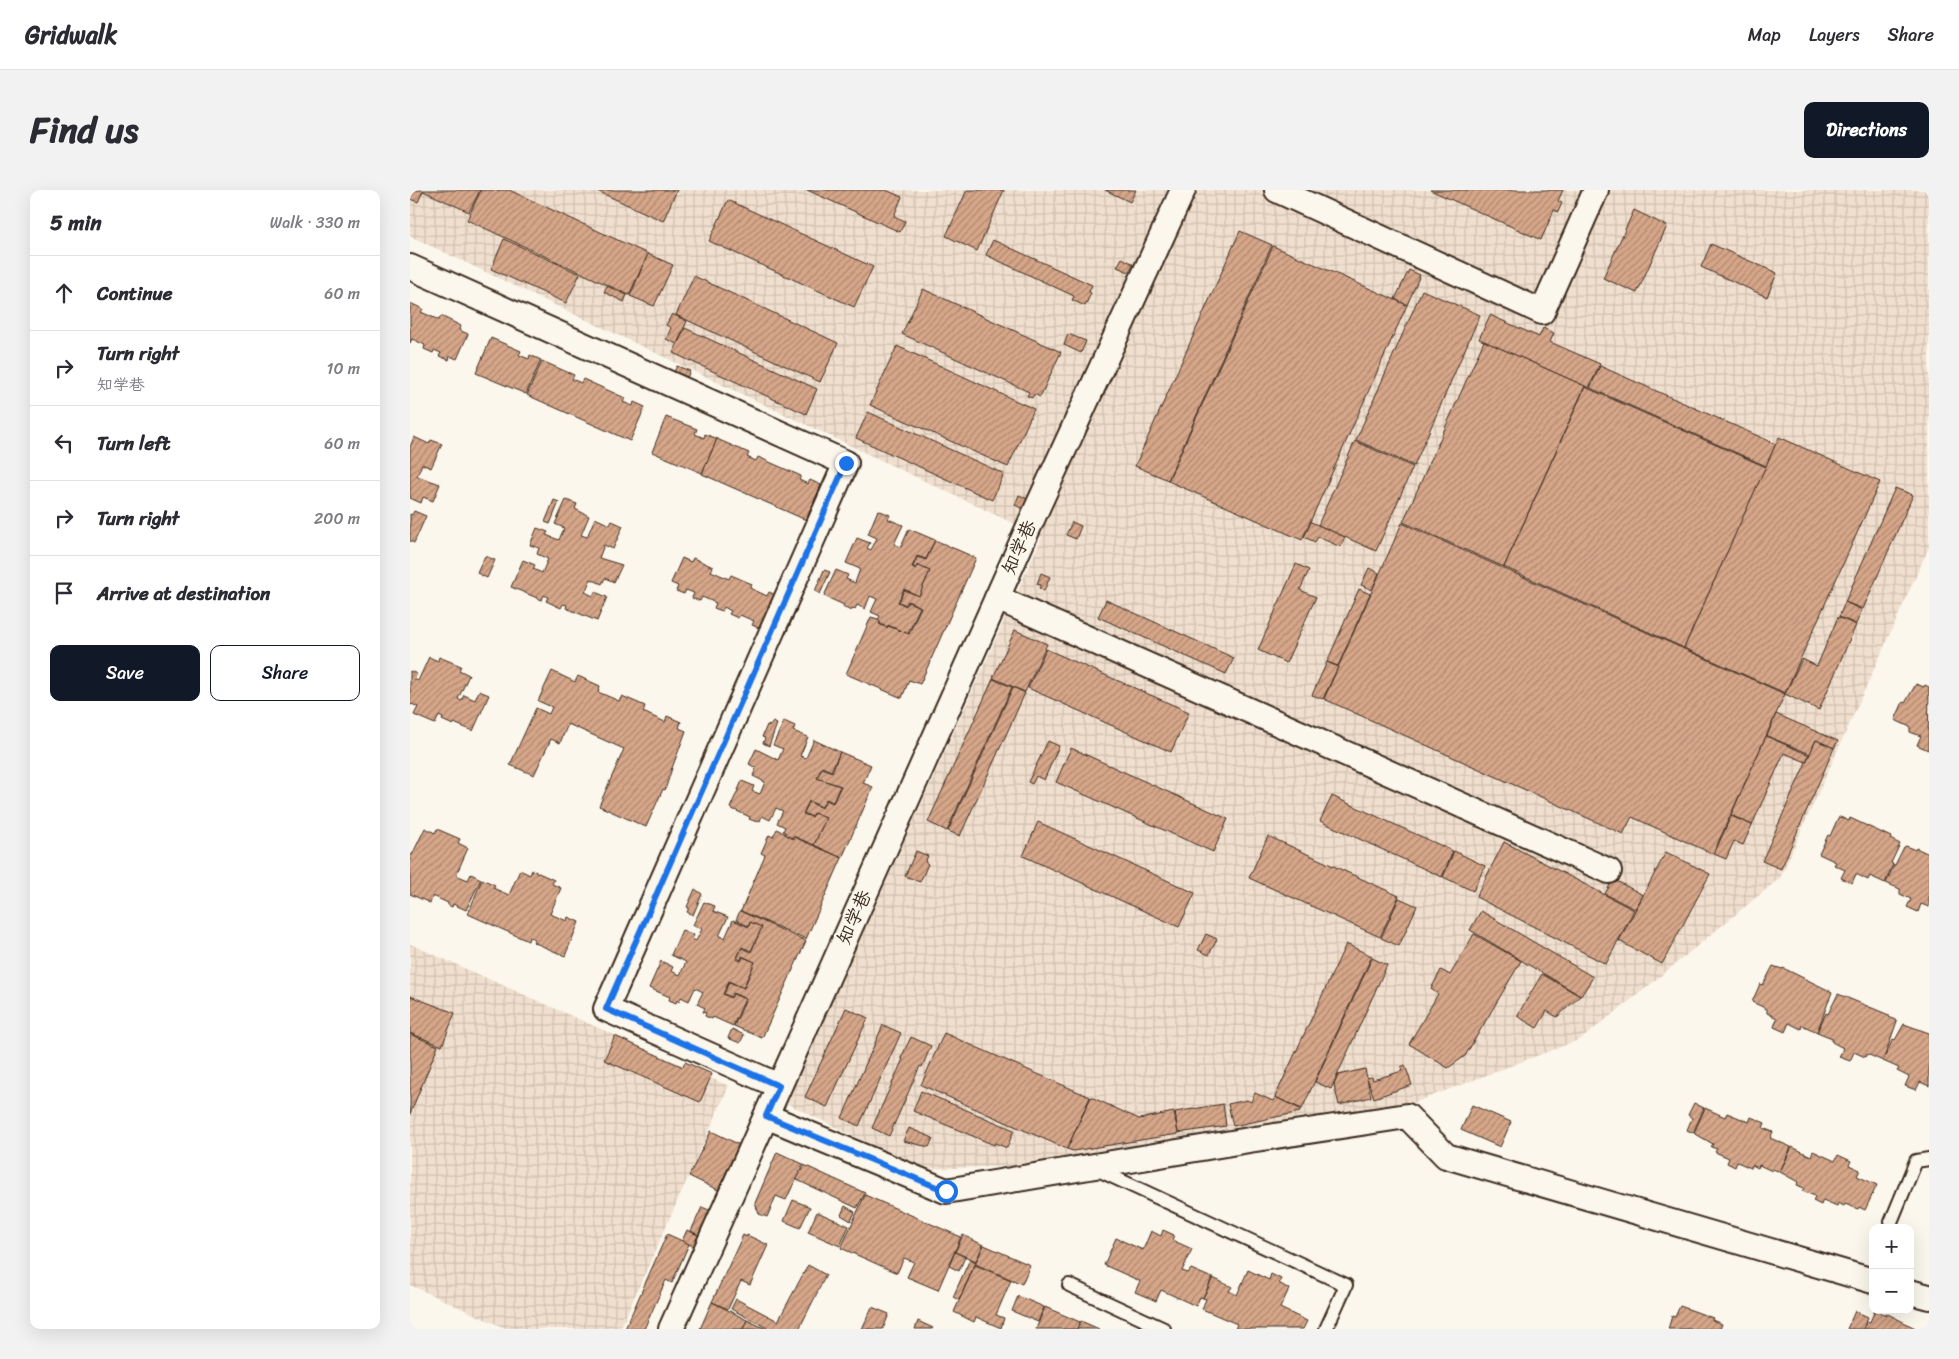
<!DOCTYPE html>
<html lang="en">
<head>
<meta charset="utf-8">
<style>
	:root { --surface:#fff; --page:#f2f2f3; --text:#2b2b33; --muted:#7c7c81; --line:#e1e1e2; --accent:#111827 }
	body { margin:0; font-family:Sriracha,"LXGW WenKai TC",sans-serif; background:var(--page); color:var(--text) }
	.controls { position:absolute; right:15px; bottom:15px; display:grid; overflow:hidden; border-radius:10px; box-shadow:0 5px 20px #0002 }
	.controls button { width:45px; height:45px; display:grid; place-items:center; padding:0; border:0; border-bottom:1px solid var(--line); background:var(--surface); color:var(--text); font:25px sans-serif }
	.stop { position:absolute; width:15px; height:15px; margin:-11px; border:4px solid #1a73e8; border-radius:50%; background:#fff }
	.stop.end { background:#1a73e8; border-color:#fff; box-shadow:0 1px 5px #0008 }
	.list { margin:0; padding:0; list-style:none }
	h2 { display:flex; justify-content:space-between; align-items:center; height:65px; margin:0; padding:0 20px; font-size:21px }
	h2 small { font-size:16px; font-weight:400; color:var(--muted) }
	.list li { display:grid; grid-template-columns:32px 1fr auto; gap:15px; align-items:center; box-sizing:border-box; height:75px; padding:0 20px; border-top:1px solid var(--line) }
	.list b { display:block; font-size:19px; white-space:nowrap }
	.list p { margin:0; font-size:16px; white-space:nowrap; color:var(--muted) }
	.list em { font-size:16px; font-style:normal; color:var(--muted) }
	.actions { display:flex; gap:10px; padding:15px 20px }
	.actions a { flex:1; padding:11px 0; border:1px solid var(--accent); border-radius:10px; text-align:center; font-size:18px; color:var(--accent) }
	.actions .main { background:var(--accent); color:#fff }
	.icon { flex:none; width:28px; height:28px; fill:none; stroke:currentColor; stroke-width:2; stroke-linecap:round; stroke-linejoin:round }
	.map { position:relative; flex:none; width:1519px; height:1139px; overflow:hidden; border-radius:10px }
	header { display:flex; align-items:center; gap:30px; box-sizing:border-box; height:70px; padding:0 25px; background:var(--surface); border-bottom:1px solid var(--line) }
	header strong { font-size:24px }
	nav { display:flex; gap:28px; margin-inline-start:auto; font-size:18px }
	.intro { display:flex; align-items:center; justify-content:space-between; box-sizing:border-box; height:120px; padding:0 30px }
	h1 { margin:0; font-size:35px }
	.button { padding:12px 22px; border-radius:10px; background:var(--accent); color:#fff; font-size:18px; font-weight:700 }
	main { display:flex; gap:30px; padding:0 30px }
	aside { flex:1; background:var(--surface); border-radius:10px; box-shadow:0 5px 20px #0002 }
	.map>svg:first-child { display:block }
	.industrial { fill:url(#industrial-grid) }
	.building { fill:url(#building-hatch); stroke:#3b2a1e }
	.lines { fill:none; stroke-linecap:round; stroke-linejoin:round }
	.service-casing { stroke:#3b2a1e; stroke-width:16 }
	.minor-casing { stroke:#3b2a1e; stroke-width:28 }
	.service { stroke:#fbf7ec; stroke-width:12 }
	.minor { stroke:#fbf7ec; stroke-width:24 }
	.route { stroke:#1a73e8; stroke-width:6 }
	.labels { text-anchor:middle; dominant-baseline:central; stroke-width:4.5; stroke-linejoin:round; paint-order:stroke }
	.street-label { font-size:19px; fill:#3b2a1e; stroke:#fbf7ec }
</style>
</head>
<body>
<header>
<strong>Gridwalk</strong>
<nav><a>Map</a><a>Layers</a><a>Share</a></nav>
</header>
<div class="intro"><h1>Find us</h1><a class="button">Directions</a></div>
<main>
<aside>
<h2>5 min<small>Walk · 330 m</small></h2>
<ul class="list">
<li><svg class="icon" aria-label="ahead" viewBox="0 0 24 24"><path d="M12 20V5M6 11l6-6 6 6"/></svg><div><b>Continue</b></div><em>60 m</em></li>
<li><svg class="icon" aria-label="right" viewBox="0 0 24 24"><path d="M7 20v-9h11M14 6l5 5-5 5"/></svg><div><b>Turn right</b><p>知学巷</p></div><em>10 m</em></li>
<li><svg class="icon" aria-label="left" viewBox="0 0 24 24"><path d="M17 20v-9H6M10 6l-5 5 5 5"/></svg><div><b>Turn left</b></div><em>60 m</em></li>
<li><svg class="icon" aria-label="right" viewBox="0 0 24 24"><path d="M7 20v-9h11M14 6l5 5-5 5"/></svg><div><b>Turn right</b></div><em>200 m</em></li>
<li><svg class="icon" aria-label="arrive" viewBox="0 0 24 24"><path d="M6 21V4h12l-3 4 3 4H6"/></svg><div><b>Arrive at destination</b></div></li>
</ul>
<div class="actions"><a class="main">Save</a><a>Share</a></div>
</aside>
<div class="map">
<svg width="1519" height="1139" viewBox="0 0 1519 1139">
	<defs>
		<pattern id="industrial-grid" width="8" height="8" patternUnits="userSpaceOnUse" patternTransform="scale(1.25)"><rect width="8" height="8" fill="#f0dfce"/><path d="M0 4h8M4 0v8" fill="none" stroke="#cfc0b0"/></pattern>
		<pattern id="building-hatch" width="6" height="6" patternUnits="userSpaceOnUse" patternTransform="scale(1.25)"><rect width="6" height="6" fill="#d6a689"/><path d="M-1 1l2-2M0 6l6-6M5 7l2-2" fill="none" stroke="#af876f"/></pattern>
	</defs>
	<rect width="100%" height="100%" fill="#fbf7ec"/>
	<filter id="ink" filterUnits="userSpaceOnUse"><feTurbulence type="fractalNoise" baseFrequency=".02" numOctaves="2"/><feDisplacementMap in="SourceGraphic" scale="10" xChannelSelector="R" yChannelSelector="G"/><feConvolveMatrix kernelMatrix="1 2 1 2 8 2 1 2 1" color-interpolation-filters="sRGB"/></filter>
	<g filter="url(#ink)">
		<!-- industrial -->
		<g class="industrial">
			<polygon points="0,0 1519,0 1519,357 1370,688 1231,802 1171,849 972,925 684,974 511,979 376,913 632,347 0,46"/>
			<polygon points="0,754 319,896 210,1139 97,1139 0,1095"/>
		</g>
		<!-- building -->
		<g class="building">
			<polygon points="0,0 70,0 59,22 13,1 8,12 0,9"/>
			<polygon points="71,0 99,0 238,64 219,105 57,30"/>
			<polygon points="185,0 267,0 253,31"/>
			<polygon points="397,0 476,0 492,7 484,26 495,31 490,42"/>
			<polygon points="557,0 594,0 567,61 536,46"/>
			<polygon points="695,0 726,0 720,12"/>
			<polygon points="1020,0 1153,0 1148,11 1152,13 1148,22 1144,20 1131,50"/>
			<polygon points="318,10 463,77 444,117 299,51"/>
			<polygon points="1224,20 1257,36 1227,103 1193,88"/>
			<polygon points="830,41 862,55 758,290 725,276"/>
			<polygon points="94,49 170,84 156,113 81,79"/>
			<polygon points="583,50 682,95 679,102 681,103 675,116 662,110 664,106 576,65"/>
			<polygon points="1301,54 1367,83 1357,107 1291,77"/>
			<polygon points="863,56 997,115 892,350 758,291"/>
			<polygon points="238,64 263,75 244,116 220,106"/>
			<polygon points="712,68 723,74 719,82 707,77"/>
			<polygon points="999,80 1010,85 997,115 985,109"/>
			<polygon points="284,86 428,153 410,192 266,125"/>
			<polygon points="197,96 217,105 214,112 194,102"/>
			<polygon points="513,99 651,162 630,207 624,204 622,208 617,206 619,202 492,144"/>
			<polygon points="1012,100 1070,125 1004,276 946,250"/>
			<polygon points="0,113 13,119 11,122 29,130 31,126 51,136 49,140 58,144 47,169 40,166 39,170 29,166 31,163 24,160 23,163 14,159 15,155 2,149 0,153"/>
			<polygon points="262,124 277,131 267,154 256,149 261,138 256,135"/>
			<polygon points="1080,125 1129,147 1133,138 1144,143 1140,152 1190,174 1179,198 1069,149"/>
			<polygon points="275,138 407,199 396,224 263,163"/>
			<polygon points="658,144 676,151 671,163 654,155"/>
			<polygon points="81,148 111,161 109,165 119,169 120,165 131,170 116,204 66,183"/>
			<polygon points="1074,151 1175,196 1094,377 993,332"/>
			<polygon points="487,156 624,219 598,277 460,215"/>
			<polygon points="132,171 164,185 162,189 171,193 173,189 215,208 213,212 223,216 224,212 235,217 220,251 117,205"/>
			<polygon points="267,176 280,181 275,192 262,186"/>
			<polygon points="1190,176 1366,254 1356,276 1180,198"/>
			<polygon points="1175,197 1356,277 1274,458 1094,377"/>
			<polygon points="458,222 594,284 582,310 446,248"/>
			<polygon points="256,227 287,239 285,244 294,248 295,244 307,249 292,283 242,262"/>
			<polygon points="4,247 19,254 21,250 32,254 21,278 12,274 7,286 30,294 23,311 13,307 11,313 0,308 0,257"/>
			<polygon points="1369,247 1470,292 1375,503 1274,458"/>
			<polygon points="307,249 339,263 337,267 346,271 348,267 391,286 389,290 398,294 400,290 411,295 396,330 292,284"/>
			<polygon points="945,251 1003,277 966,361 908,335"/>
			<polygon points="1485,298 1503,305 1453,419 1435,412"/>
			<polygon points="609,305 622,311 617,321 605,315"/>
			<polygon points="144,310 149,312 140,334 135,332"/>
			<polygon points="156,310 167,314 165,319 179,326 171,345 177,347 185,328 200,335 202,331 213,336 203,359 194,355 189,368 212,375 204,392 195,388 192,394 181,389 175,402 183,406 185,402 197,407 187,431 156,418 157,415 153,414 151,418 136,411 138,407 134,405 132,410 101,397 113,370 125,375 123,379 132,383 138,369 127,364 129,358 120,355 127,338 138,342 136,345 149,350 154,338 145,334"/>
			<polygon points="468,320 480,325 478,329 493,335 484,354 491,357 499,339 525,350 516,369 507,366 502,377 506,379 508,375 520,381 509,406 494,399 488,412 496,416 498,412 510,417 498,444 478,435 477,437 470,434 471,432 468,430 470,426 461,422 467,409 460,406 455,419 447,415 445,419 442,418 441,421 433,417 434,415 414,406 426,380 438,385 436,389 445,393 450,379 436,373 447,348 460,353 457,358 461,360 467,348 458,344"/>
			<polygon points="4,321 16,326 4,353 0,351 0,324 2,325"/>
			<polygon points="662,332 671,336 666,349 656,345"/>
			<polygon points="901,332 935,347 931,357 908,347 905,352 894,347"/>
			<polygon points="992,333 1375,504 1303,664 1222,627 1213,644 914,509"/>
			<polygon points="525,350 566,368 510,494 499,490 492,508 436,484 461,427 468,429 470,432 469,434 477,438 478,436 499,444 511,417 498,411 496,415 489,412 494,400 509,406 520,381 507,375 506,378 503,377 507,367 516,370"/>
			<polygon points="75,366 85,370 77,388 67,383"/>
			<polygon points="272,368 281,372 283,368 303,377 301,381 319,389 321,385 342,394 340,398 357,406 359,402 379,411 377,415 387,419 376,444 369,441 351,439 342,435 344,431 330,425 328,428 319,424 321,421 314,417 312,421 304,418 306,413 292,407 290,411 282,408 284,403 276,400 274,404 266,401 268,396 261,393"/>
			<polygon points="886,374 899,380 890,400 906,407 876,473 848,460"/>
			<polygon points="959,378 969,383 962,400 951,395"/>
			<polygon points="414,380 420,382 410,404 405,401"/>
			<polygon points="631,383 640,387 634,401 629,398 631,395 627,394"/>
			<polygon points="949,399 960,404 928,476 917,472"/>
			<polygon points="696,410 824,468 816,484 688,427"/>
			<polygon points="1435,412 1452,420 1446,434 1429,427"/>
			<polygon points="1428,427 1446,435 1409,520 1375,504 1392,469 1407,476"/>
			<polygon points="605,440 637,454 615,502 583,488"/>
			<polygon points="636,459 779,522 761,562 618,498"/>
			<polygon points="19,467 28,471 29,467 51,476 49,480 59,485 48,509 51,511 54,505 65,510 69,501 79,505 63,541 44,533 43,535 32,530 33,528 29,526 25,534 4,525 8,517 2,514 0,516 0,481 7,484 4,489 8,491"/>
			<polygon points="917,472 928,477 913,509 902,505"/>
			<polygon points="142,481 165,492 168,486 190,496 188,502 209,511 212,506 235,516 233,522 255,532 257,526 271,532 269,538 276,541 262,578 255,600 253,599 236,637 189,616 214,559 158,534 150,553 141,549 124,585 100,575 126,518 139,524 142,517 128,511"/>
			<polygon points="583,489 602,497 537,641 518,632"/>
			<polygon points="1506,494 1514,497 1515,495 1519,497 1518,560 1507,555 1511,546 1500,542 1500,537 1485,530 1493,512 1495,513"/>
			<polygon points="603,497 615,503 550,646 538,641"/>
			<polygon points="1366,524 1428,551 1424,558 1406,550 1400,564 1357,546"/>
			<polygon points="374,531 385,536 383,541 398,547 390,566 396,568 404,550 430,562 421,581 412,577 407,588 430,596 423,612 416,609 412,617 399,611 393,624 402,627 404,623 416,628 404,655 383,646 382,648 375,645 376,643 373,641 375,637 367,633 373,621 366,618 360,630 352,626 350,631 348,630 347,632 339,629 340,627 320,618 332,591 344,596 342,601 350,604 355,592 343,586 346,578 339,574 346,559 368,570 373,559 363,555"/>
			<polygon points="363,532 367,534 359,556 353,553 355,548 352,547 357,535 360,536"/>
			<polygon points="1356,546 1399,565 1396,572 1374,563 1342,635 1321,625"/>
			<polygon points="1406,550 1424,558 1371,679 1352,671"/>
			<polygon points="638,551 649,556 634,590 626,586 622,594 618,592"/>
			<polygon points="661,558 818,629 803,662 646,592"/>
			<polygon points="430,562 461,575 453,593 463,597 432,668 404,655 416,628 404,623 402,627 394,623 399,612 412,618 416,610 423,613 431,596 407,588 412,578 422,582"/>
			<polygon points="922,606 1043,661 1032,687 910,631"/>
			<polygon points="1321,626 1342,635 1333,655 1324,651 1316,669 1304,664"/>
			<polygon points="1430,627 1439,631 1440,628 1481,647 1480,649 1490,654 1481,673 1483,674 1475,693 1460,686 1458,690 1446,684 1442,693 1431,688 1435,680 1424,675 1426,672 1409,664 1418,645 1420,646 1428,628"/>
			<polygon points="628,632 785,703 769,737 613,666"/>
			<polygon points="15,638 25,643 27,639 50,649 48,653 58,658 46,685 58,690 61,684 71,689 56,720 43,714 42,717 38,715 38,713 23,706 20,713 0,704 0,664 2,665"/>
			<polygon points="367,639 383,649 384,647 432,668 396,749 331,721 355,665 351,663 359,645 363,647"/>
			<polygon points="858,646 989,706 970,747 839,688"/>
			<polygon points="1094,652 1224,720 1196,774 1066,707"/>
			<polygon points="1496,656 1505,660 1506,658 1519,664 1519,717 1511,714 1508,722 1497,717 1501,709 1490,704 1490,699 1476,693 1484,675 1485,675 1494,657"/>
			<polygon points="506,661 518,666 515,672 518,674 510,692 495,686"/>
			<polygon points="1044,661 1075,676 1063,701 1033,687"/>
			<polygon points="1256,662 1300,684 1252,774 1209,751"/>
			<polygon points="110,680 120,685 122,680 144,690 142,694 151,698 140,724 157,731 158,727 169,732 155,766 123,752 125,749 119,747 118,751 58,724 72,689 85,695 83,698 99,705"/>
			<polygon points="1203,689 1233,705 1225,719 1195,704"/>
			<polygon points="285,699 292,704 283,725 277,722 279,718 277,717"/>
			<polygon points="989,708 1007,716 989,756 971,748"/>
			<polygon points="294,712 305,716 303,721 318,727 309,746 315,748 323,730 339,737 340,732 352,737 341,761 332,757 326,769 331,771 333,767 345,772 333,798 319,791 313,804 321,808 323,804 335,809 323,836 303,827 302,829 295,826 296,823 293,822 295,818 287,814 293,802 285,798 279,811 271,807 269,812 267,810 266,813 259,810 260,807 239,798 251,771 263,777 261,781 270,785 276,772 261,765 272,740 284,745 282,749 286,751 292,739 283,735"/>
			<polygon points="330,721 396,751 352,848 324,836 336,809 323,803 321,807 314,804 319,792 334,798 345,772 332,766 331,770 327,768 332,758 341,762 352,737 340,732 338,736 326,730"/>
			<polygon points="1071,721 1183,787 1171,806 1060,740"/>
			<polygon points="796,744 807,749 799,765 788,760"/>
			<polygon points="1064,744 1111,771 1055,866 1038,878 999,854 1028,804 1021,799 1031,780 1040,785"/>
			<polygon points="936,754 962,766 892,919 865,907"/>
			<polygon points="962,768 977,775 921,899 905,892"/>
			<polygon points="1363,776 1372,779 1373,778 1422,802 1407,842 1392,835 1391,839 1379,833 1375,842 1364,837 1367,828 1357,823 1357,819 1342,812 1350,794 1353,795"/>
			<polygon points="1132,784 1170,806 1147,827 1137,821 1127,838 1107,826"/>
			<polygon points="1428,804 1479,825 1479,827 1487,831 1473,871 1457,864 1455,867 1444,862 1440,871 1429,867 1433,858 1422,852 1422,848 1407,842 1416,823 1418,824"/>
			<polygon points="0,806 45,823 32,856 0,843"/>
			<polygon points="436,818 458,828 417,917 395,907"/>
			<polygon points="1494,834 1519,843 1519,896 1510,892 1506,900 1495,896 1499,887 1487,881 1489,878 1473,871 1483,849 1485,850"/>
			<polygon points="473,835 491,843 449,936 432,928"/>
			<polygon points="322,839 334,845 330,853 318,848"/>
			<polygon points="534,843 680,907 657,959 511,895"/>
			<polygon points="0,844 28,856 0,924"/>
			<polygon points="205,846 273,877 275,872 302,884 290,912 194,870"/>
			<polygon points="501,847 521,856 512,877 510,876 479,946 462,938 493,869 491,868"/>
			<polygon points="995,875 1002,895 964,908 957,888 962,887 963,890 992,881 991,877"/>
			<polygon points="955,879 961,907 929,915 924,895 928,885"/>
			<polygon points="511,901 604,940 597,958 585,953 584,955 503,921"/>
			<polygon points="845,903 863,911 865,907 890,919 890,922 823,936 818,914 837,910 841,912"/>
			<polygon points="681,907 729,929 764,922 768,944 663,961 657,959"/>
			<polygon points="1284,913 1294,918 1283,943 1277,940 1282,928 1278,925"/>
			<polygon points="813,914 816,936 768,943 765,922"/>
			<polygon points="1062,915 1101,932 1090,957 1051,940"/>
			<polygon points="1295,918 1315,927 1317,923 1339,932 1341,927 1355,933 1353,938 1363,942 1360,948 1381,957 1370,982 1363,979 1362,981 1349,975 1348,978 1342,975 1341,978 1327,972 1325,977 1317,973 1319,968 1305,962 1307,959 1301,957 1303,954 1284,943"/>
			<polygon points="499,938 523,948 519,957 493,951"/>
			<polygon points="301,941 330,955 308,1000 279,986"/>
			<polygon points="1382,957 1401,966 1403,961 1425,971 1428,965 1441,971 1439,975 1450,980 1447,986 1467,995 1455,1020 1449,1017 1448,1019 1435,1014 1434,1016 1428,1013 1427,1016 1413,1010 1411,1015 1403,1011 1405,1006 1392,1001 1394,998 1387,995 1388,992 1370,982"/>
			<polygon points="367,962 393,974 376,1010 366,1006 357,1027 349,1024 345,1013"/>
			<polygon points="394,975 455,1003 447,1018 387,990"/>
			<polygon points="455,1005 551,1047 528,1100 497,1087 504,1072 494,1068 487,1083 431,1058"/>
			<polygon points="383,1010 400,1017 390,1038 374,1031"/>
			<polygon points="435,1016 445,1022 441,1031 431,1025"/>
			<polygon points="292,1017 301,1021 290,1046 281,1041"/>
			<polygon points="407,1022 439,1036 430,1056 398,1042"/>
			<polygon points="277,1040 290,1046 285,1057 272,1051"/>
			<polygon points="753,1040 764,1045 762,1050 782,1059 772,1081 778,1083 781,1079 802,1088 793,1108 790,1107 786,1116 751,1100 746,1111 725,1102 730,1091 694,1075 706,1048 733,1060 741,1041 751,1046"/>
			<polygon points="257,1044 279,1054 262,1093 256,1090 234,1139 215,1139"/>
			<polygon points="333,1045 337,1047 337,1045 358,1055 340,1095 331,1091 318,1119 302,1112"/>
			<polygon points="553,1045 573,1055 566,1071 545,1062"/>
			<polygon points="574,1055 620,1075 612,1094 565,1074"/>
			<polygon points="545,1062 555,1067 549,1081 539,1076"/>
			<polygon points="560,1069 566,1072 549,1110 543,1107"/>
			<polygon points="398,1075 416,1085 389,1139 359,1139 321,1119 326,1109 368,1131"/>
			<polygon points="565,1075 601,1090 586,1125 594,1128 591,1138 566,1127 564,1132 544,1122"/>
			<polygon points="838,1080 859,1090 861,1084 871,1089 869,1093 879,1099 870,1118 897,1131 893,1139 825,1139 827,1134 792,1119 796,1109 793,1108 803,1088 822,1097 819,1101 827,1105"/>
			<polygon points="608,1106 634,1117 628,1132 602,1121"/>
			<polygon points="302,1112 337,1130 333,1139 290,1139"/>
			<polygon points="1270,1116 1303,1128 1302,1130 1312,1134 1310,1139 1258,1139 1262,1126 1265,1127"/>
			<polygon points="462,1117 479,1124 473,1139 452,1139"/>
			<polygon points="635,1117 670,1132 667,1139 626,1139"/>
			<polygon points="1465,1120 1476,1125 1476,1123 1507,1139 1454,1139 1457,1131 1460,1132"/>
			<polygon points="1445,1121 1458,1127 1453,1139 1437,1139"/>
			<polygon points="337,1130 356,1139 333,1139"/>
			<polygon points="508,1131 523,1138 522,1139 505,1139"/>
			<polygon points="671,1131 689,1139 667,1139"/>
		</g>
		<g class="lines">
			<defs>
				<g id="service">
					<polyline points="686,979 936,1095 916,1139"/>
					<polyline points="1481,1032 1506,971 1519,969"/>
					<polyline points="659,1095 754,1139"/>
				</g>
				<g id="minor">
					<polyline points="867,0 1132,122 1186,0"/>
					<polyline points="0,77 436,273 196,819 369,896"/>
					<polyline points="587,408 1199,681"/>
					<polyline points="356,926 536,1001 839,950 997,926 1036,966 1463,1091"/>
					<polyline points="1500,1102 1519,1107"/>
					<polyline points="261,1139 628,316 773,0"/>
				</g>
			</defs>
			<!-- service casing -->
			<use href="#service" class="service-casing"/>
			<!-- minor casing -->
			<use href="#minor" class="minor-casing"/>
			<!-- service -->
			<use href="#service" class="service"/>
			<!-- minor -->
			<use href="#minor" class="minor"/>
		</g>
	</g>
	<g class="lines" filter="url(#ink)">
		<!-- route -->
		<polyline class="route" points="436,273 196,819 369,896 356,926 536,1001"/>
	</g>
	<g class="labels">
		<!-- street labels -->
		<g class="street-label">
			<text transform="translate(609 357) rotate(-66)">知学巷</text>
			<text transform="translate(444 727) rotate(-66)">知学巷</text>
		</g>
	</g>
</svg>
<div class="controls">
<button>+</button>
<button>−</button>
</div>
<div class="stop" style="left:536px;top:1001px"></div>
<div class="stop end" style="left:436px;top:273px"></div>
</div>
</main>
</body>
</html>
